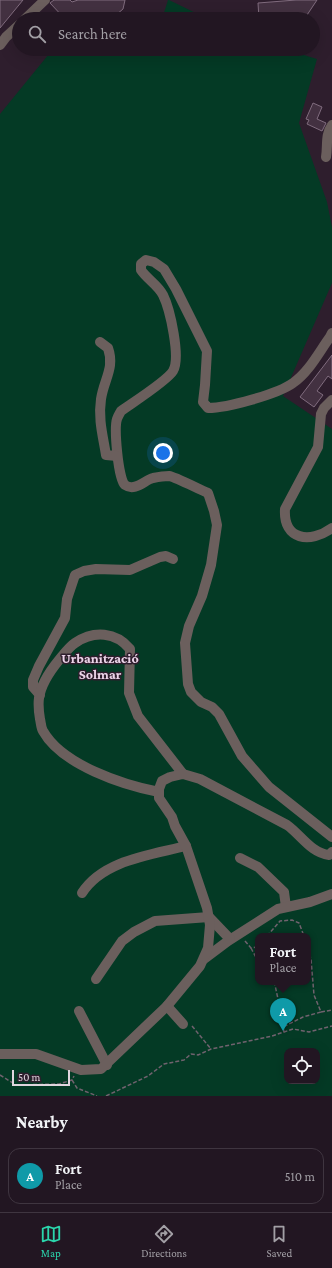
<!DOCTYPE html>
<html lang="en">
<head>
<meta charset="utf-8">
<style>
	:root { --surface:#221622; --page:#2a1f2a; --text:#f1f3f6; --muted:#a29fa5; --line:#3f3540; --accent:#2bd5ac }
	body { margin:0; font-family:"Crimson Pro",serif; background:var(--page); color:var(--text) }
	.controls { position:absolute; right:12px; bottom:12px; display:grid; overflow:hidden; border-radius:8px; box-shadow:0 4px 16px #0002 }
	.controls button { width:36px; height:36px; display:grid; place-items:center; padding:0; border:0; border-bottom:1px solid var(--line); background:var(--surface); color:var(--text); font:20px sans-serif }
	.scale { position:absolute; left:12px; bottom:10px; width:58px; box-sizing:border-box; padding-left:4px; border:2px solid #e0d5de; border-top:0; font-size:11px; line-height:14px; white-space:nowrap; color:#e0d5de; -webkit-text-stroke:3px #2e1e2d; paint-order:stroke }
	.you { position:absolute; left:163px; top:453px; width:14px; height:14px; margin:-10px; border:3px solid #fff; border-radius:50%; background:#1a73e8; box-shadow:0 0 0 6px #1a73e833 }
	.badge { display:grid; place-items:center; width:26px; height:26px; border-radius:50%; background:var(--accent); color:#fff; font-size:13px; font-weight:700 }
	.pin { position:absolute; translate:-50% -33px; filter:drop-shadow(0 1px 2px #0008) }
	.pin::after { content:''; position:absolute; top:21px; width:14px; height:12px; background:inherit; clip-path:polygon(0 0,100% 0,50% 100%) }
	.popup { position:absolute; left:255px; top:933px; width:56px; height:52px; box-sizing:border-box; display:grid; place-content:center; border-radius:8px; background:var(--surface); filter:drop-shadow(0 1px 3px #0005); font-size:13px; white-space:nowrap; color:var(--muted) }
	.popup b { font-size:15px; color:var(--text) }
	.popup::after { content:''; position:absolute; left:50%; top:100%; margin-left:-8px; border:8px solid transparent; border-top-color:var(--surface) }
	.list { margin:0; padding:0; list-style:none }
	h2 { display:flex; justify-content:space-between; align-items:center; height:52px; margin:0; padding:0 16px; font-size:17px }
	h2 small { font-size:13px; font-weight:400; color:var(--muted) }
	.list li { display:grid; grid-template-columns:26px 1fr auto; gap:12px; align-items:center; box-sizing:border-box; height:56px; margin:0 8px 8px; padding:0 8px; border:1px solid var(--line); border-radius:12px }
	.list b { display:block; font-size:15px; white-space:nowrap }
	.list p { margin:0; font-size:13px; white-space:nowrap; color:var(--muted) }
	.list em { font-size:13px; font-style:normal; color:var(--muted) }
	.icon { flex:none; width:22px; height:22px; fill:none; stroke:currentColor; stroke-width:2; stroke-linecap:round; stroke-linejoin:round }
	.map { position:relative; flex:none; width:332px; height:1096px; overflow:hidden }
	.search { position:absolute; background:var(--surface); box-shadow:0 4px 16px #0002; left:12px; right:12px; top:12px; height:44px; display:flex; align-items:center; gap:10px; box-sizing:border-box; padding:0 14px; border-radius:22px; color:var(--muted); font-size:15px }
	.sheet { height:116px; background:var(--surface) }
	nav { display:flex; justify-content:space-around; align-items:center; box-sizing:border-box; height:56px; border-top:1px solid var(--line); background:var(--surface); font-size:11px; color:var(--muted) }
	nav a { display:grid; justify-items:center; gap:2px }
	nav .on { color:var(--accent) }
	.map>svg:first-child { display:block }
	.green { fill:#043a25; fill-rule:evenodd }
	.building { fill:#433141; stroke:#806c7e }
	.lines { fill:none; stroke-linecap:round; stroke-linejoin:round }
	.path { stroke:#70626e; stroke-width:1.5; stroke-dasharray:4 2; stroke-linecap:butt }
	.minor { stroke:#6b5f5d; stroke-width:10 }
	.labels { text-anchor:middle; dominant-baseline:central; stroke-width:3; stroke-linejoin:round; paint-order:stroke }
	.neighbourhood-label { font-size:14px; font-weight:bold; fill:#ecd5e9; stroke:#2e1e2d }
</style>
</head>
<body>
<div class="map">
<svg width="332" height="1096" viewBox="0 0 332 1096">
	<rect width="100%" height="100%" fill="#2e1e2d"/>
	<!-- green -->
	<g class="green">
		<polygon points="168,0 169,0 208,19 162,19"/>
		<path d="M53 49H74L80 55 151 50 152 49H284L317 59 299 123 327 202 332 227V283L283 396 332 429V1096H0V114ZM258 936H308V982H258ZM287 1051H317V1081H287Z"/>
	</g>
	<!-- building -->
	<g class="building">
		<polygon points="0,0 23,0 0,28"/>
		<polygon points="54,0 70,0 72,2 78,0 125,0 123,9 116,15 85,19 65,19 50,3"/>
		<polygon points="296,0 317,0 305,18 259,19 258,3"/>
		<polygon points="313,103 322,107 317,119 326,123 322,131 307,124 309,120 306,119"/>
		<polygon points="332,355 332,379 328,376 317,391 323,395 314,407 300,397"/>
	</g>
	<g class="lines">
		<!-- path -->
		<g class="path">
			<polyline points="267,936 280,921 292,920 299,923 304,936"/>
			<polyline points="245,941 251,948 258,947"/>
			<polyline points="251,948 258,961"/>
			<polyline points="273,982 275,985 281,1013 290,1016 292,1023"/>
			<polyline points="321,1012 332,1010"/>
			<polyline points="192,1026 211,1049"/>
			<polyline points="284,1032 283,1027 303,1017 321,1012 314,995 311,959 308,949"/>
			<polyline points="0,1075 16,1085 59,1084 72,1080 74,1076"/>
			<polyline points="72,1080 77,1088 97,1096"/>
			<polyline points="106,1096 148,1076 164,1064 184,1060 191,1054 198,1055 211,1049 272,1036 293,1029 309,1032 332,1026"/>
		</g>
		<!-- minor -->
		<g class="minor">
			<polyline points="25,19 45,0"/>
			<polyline points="0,45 6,37 19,25"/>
			<path d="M326 157C328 145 325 135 332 125"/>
			<path d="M332 333 330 337C319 352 309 372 293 383 278 394 227 408 208 408L203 402 205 385 207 351 176 289 164 269 154 262 146 260 141 264V270C147 279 158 285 163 295 170 309 181 358 173 371 167 381 132 403 121 411 120 413 118 416 117 419 114 428 118 479 125 485 135 492 145 480 153 478 158 477 164 476 169 476 176 477 200 490 208 493L214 511 217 525 211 565 202 596 189 626 185 643 188 684 191 692 201 702 212 707 219 714 242 756 269 787 332 837"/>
			<path d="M100 342 108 348C115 368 104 379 101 399 98 419 103 436 106 455L117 456"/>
			<path d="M332 400 324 408 321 414 318 447 285 509C283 540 310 544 332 528"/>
			<polyline points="40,695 33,687 33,680 39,666 65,618 67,599 75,575 84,571 96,569 130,570 160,557 166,556 173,559"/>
			<path d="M159 792C123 785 62 765 43 731 41 728 41 723 40 719 39 713 38 705 39 698 41 684 50 671 59 660 64 654 69 647 75 643 94 630 116 632 130 649L129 693 138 716 183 774"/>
			<polyline points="240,858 258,867 284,892 286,907"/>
			<path d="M82 893C103 860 151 855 186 846"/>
			<polyline points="204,959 228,941 278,909 310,902 332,894"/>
			<polyline points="96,979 122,941 134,932 155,921 209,917 230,939"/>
			<polyline points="167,1006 183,1024"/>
			<polyline points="79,1011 107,1065"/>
			<path d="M0 1054H36L81 1070 101 1069 167 1006 200 966 208 948 210 925 207 908 186 846 175 826 172 817 159 798V789L162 781 170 777 183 774 200 779 287 825C301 835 311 853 329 855L332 852"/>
		</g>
	</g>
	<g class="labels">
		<!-- neighbourhood labels -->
		<g class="neighbourhood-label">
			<text x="100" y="658">Urbanització<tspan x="100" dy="16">Solmar</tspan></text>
		</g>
	</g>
</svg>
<div class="controls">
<button><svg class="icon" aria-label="locate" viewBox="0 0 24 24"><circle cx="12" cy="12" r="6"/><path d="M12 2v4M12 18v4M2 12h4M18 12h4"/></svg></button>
</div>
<div class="scale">50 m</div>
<div class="you"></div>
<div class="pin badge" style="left:283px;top:1031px;background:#0f9aa8">A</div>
<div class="popup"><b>Fort</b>Place</div>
<div class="search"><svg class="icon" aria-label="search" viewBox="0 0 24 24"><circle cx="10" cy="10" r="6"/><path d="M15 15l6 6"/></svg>Search here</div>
</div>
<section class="sheet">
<h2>Nearby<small></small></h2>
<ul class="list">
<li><span class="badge" style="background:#0f9aa8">A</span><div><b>Fort</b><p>Place</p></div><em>510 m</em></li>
</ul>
</section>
<nav>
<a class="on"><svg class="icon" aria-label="map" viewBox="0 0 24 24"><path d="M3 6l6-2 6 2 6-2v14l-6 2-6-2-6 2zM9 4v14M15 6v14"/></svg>Map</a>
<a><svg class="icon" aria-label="directions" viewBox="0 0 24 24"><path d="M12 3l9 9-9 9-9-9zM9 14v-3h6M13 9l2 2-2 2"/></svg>Directions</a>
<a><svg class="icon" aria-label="saved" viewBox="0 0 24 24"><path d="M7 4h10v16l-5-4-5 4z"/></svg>Saved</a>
</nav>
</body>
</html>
